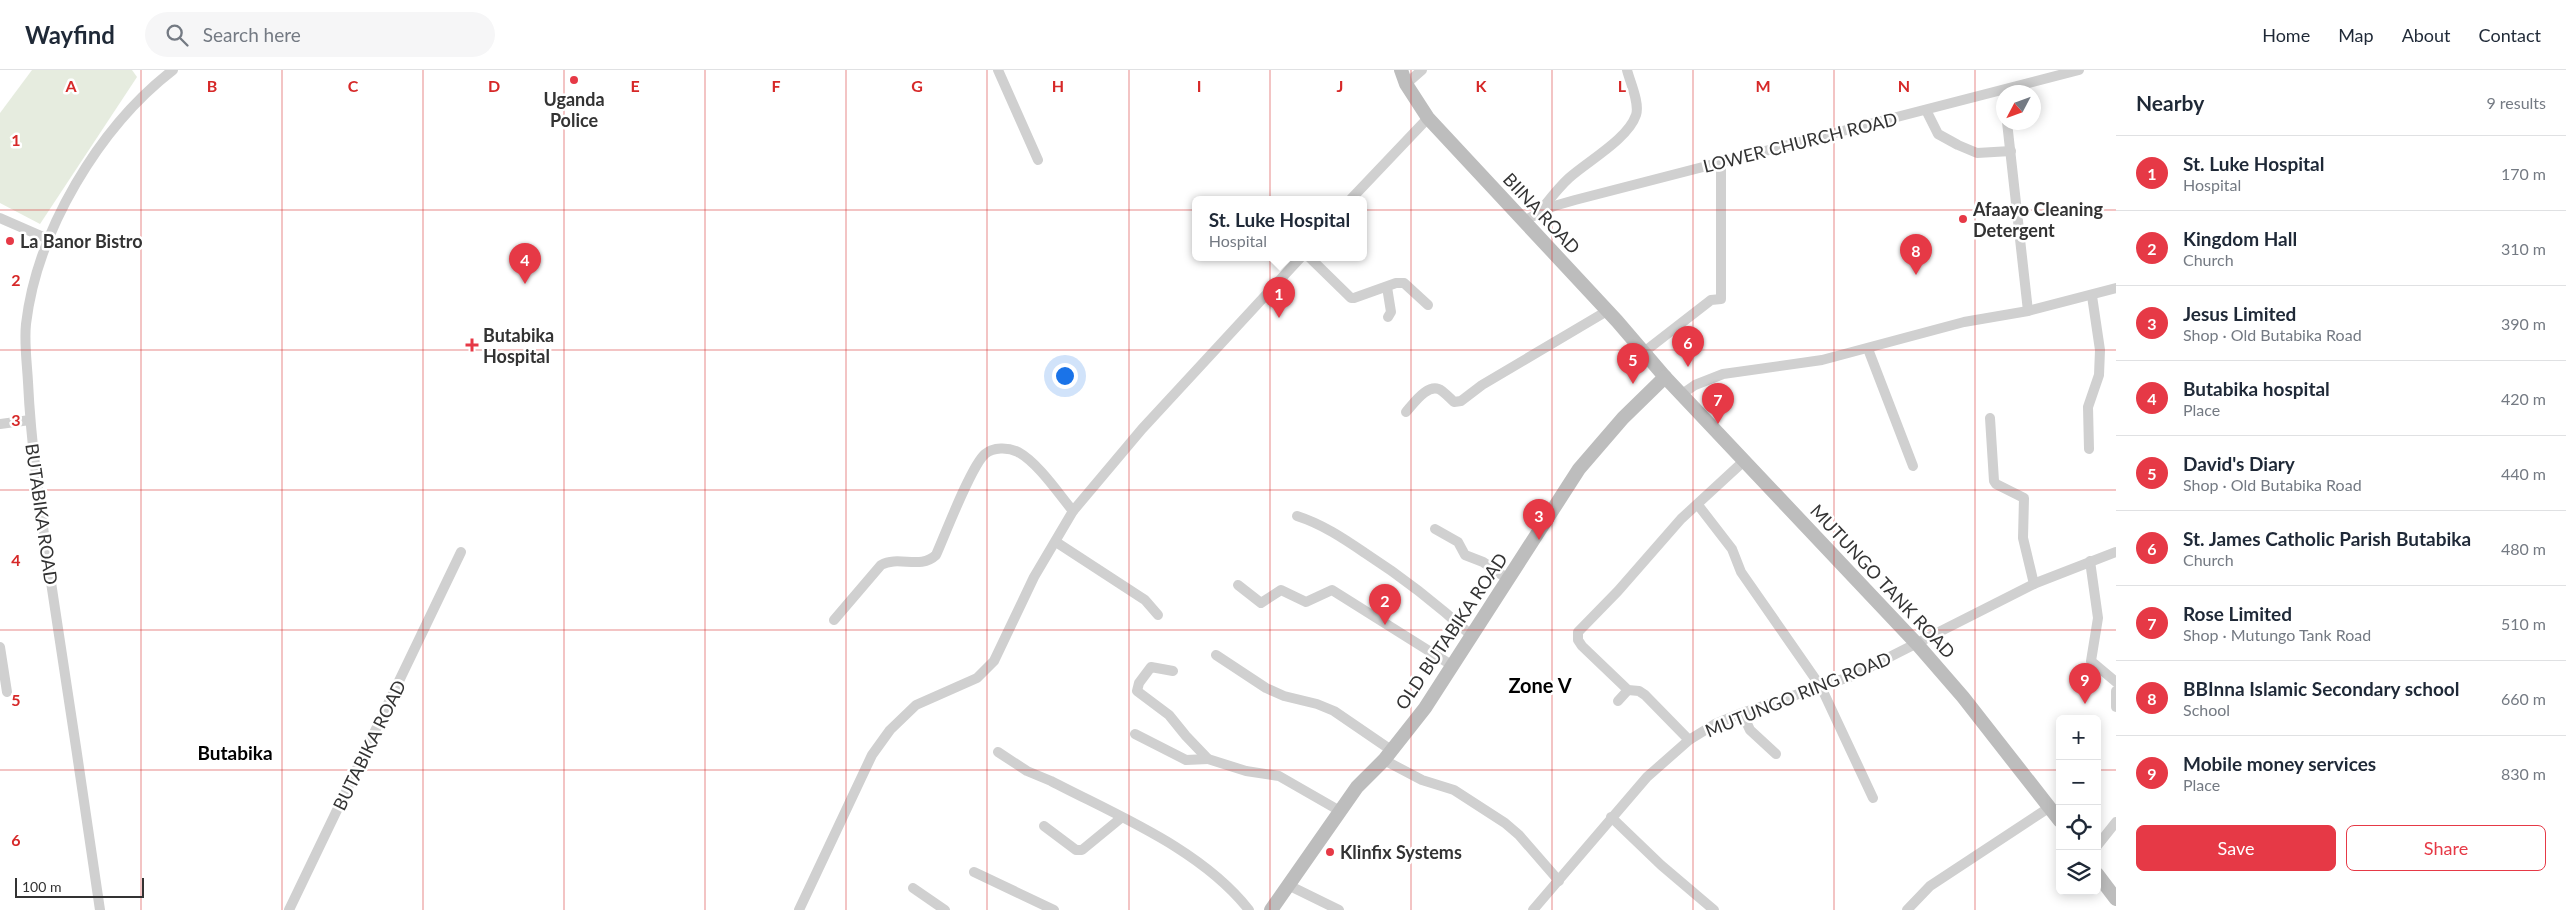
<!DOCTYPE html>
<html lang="en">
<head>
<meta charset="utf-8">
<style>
	:root { --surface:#fff; --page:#f6f6f7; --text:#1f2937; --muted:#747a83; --line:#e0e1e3; --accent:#e63946 }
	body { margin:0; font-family:Lato,sans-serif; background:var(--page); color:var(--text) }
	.controls { position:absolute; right:15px; bottom:15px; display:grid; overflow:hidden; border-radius:8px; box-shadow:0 2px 12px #0003 }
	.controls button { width:45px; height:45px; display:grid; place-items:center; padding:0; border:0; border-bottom:1px solid var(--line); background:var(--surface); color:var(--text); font:25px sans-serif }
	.compass { position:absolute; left:1996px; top:15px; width:45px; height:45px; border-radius:50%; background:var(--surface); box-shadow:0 2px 12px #0003; rotate:229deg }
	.scale { position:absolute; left:15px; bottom:12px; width:129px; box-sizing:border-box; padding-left:5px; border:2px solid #333; border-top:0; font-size:14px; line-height:18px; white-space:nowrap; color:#333; -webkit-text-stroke:4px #fff; paint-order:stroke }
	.you { position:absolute; left:1064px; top:305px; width:18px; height:18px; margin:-12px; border:4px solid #fff; border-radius:50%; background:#1a73e8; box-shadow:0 0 0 8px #1a73e833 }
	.badge { display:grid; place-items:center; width:32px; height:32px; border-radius:50%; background:var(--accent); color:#fff; font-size:16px; font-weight:700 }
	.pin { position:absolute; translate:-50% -41px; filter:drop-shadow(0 1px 2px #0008) }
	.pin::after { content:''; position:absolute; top:26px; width:18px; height:15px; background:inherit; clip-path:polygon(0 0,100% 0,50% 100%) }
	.popup { position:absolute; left:1192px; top:126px; width:175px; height:65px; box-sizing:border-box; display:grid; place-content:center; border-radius:8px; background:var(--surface); filter:drop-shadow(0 1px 4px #0005); font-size:16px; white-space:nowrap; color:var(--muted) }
	.popup b { font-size:19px; color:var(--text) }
	.popup::after { content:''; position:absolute; left:50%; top:100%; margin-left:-10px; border:10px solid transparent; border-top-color:var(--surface) }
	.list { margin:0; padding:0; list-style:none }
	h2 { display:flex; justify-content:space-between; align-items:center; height:65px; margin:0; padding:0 20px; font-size:21px }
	h2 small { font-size:16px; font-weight:400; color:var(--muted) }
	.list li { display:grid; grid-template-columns:32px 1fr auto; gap:15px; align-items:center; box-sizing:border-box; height:75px; padding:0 20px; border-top:1px solid var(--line) }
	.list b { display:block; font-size:19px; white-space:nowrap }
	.list p { margin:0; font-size:16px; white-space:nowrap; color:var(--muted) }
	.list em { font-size:16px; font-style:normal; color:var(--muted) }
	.actions { display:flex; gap:10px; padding:15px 20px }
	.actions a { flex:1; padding:11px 0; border:1px solid var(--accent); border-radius:8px; text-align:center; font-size:18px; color:var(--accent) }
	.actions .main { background:var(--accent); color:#fff }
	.icon { flex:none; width:28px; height:28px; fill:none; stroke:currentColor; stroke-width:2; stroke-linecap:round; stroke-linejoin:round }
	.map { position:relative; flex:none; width:2116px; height:840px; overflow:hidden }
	header { display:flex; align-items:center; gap:30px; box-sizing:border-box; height:70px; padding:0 25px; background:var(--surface); border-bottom:1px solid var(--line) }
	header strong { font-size:24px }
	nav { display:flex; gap:28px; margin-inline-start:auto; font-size:18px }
	.search { width:350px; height:45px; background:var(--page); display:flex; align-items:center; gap:12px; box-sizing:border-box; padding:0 18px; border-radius:28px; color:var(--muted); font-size:19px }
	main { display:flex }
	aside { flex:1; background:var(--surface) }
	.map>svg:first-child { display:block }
	.green { fill:#e6ecdf }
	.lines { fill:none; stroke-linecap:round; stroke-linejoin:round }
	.street { stroke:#d0d0d0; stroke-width:10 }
	.secondary { stroke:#bdbdbd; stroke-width:14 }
	.grid { fill:none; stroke:#d62828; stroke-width:1; stroke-opacity:0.55 }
	.poi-dot { fill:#e63946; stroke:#fff; stroke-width:2 }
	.labels { text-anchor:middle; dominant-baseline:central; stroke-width:5; stroke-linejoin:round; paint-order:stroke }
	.poi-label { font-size:18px; font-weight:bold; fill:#333; stroke:#fff; text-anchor:start }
	.street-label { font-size:18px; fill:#333; stroke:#fff }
	.neighbourhood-label { font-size:19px; font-weight:bold; fill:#000; stroke:#fff }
	.quarter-label { font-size:20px; font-weight:bold; fill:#000; stroke:#fff }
	.grid-label { font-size:16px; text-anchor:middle; font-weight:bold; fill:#d62828; stroke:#fff; stroke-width:5; stroke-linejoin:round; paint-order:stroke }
</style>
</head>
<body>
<header>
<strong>Wayfind</strong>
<div class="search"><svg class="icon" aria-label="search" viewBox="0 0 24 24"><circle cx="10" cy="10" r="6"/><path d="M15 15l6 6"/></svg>Search here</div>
<nav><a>Home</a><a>Map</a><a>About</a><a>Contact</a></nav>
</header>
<main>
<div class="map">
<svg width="2116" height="840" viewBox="0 0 2116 840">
	<rect width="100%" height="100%" fill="#fff"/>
	<!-- green -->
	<polygon class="green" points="32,0 132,0 137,7 40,154 0,133 0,43"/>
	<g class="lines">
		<!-- street -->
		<g class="street">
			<polyline points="998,0 1038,90"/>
			<polyline points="1406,14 1422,0"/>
			<polyline points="1926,40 1938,64 1958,75 1977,83 2011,81"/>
			<polyline points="2007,52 2028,241"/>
			<polyline points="1351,129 1428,48"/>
			<path d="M1541 140C1550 129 1559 117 1569 108 1588 91 1628 69 1636 45 1640 33 1630 12 1627 0"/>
			<polyline points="0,148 48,169"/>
			<polyline points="1523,151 1554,136 1575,130 2079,0"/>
			<polyline points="1309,187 1351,228 1354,228 1396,213 1404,213 1428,235"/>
			<polyline points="1387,217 1391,242 1388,247"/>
			<polyline points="1868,279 1913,396"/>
			<polyline points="1644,282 1711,230 1721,229 1721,91"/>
			<polyline points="1682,324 1695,315 1723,304 1822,290 1964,252 2028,241 2116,218"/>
			<path d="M1406 342C1414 333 1429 311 1442 321 1446 324 1450 328 1454 332L1461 331 1482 315 1607 241"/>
			<polyline points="1990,348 1994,411 1996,414 2024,428 2023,468 2034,514"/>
			<polyline points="0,354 30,350"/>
			<polyline points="2089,379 2088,337 2099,305 2100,280 2092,226"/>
			<polyline points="1698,435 1732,479 1741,502 1821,617 1873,728"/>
			<path d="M1297 446C1322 454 1343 468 1365 483 1404 508 1438 535 1472 566"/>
			<polyline points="1435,459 1458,472 1465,485 1483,492 1508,509"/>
			<polyline points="1056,472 1145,530 1158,545"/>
			<polyline points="2090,491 2098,548 2091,591 2116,612"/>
			<polyline points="1238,515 1261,533 1281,520 1306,532 1332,520 1453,596"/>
			<path d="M834 550 881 495C899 485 920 500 936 485 945 465 971 396 985 384 993 377 1008 377 1018 382 1038 393 1058 423 1073 441"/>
			<polyline points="0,577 7,622"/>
			<polyline points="1216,585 1266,618 1284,626 1317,634 1334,641 1391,680"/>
			<polyline points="1173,601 1151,597 1139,613 1137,621 1169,645 1186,666 1208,689 1246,701 1279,706 1340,741"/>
			<polyline points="2116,621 2116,637"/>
			<polyline points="1618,631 1628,620"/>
			<polyline points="1742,643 1750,660 1776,684"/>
			<polyline points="1135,664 1186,690 1208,689"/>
			<polyline points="1689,670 1645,625 1639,621 1628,620 1582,576 1578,570 1578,562 1618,521 1681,449 1745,390"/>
			<path d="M998 682 1027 701 1051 711C1118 746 1201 779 1249 840"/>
			<polyline points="1384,690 1422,710 1454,720 1505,753 1519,765 1559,811"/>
			<polyline points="1611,747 1661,795 1714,840"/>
			<polyline points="1044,756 1076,780 1082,780 1121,748"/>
			<polyline points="2097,776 2116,752"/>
			<polyline points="974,802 1054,840"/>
			<polyline points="1288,815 1339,840"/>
			<polyline points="913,818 945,840"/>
			<path d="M100 840C83 726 67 613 49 499 40 437 31 375 28 312 27 293 24 273 26 254 37 161 99 57 173 0"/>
			<polyline points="289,840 461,482"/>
			<polyline points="799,840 872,685 890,660 916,635 977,608 994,591 1034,507 1073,441 1142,359 1301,187"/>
			<polyline points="1533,840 1647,707 1689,670 1715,654 1742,643 1852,606 2036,513 2116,482"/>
			<polyline points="1907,840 1930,816 2050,737"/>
		</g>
		<!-- secondary -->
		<g class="secondary">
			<polyline points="1401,0 1406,14 1428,48 1617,251 1665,307 1917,574 1963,627 2060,751"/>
			<polyline points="2097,804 2116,829"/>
			<polyline points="1271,840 1357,717 1384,690 1425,638 1579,399 1623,348 1665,307"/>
		</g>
	</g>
	<!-- grid -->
	<path class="grid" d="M141 0V840M282 0V840M423 0V840M564 0V840M705 0V840M846 0V840M987 0V840M1129 0V840M1270 0V840M1411 0V840M1552 0V840M1693 0V840M1834 0V840M1975 0V840M0 140H2116M0 280H2116M0 420H2116M0 560H2116M0 700H2060M2097 700H2116"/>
	<!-- markers -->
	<g class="poi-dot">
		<circle cx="574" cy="10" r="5"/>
		<circle cx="1963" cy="149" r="5"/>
		<circle cx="10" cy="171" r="5"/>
		<path d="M469.5 267.5h5v5h5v5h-5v5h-5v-5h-5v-5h5z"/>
		<circle cx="1330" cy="782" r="5"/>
	</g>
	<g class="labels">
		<!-- poi labels -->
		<g class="poi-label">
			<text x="574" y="29" text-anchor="middle">Uganda<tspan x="574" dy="21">Police</tspan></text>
			<text x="1973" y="139">Afaayo Cleaning<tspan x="1973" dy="21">Detergent</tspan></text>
			<text x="20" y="171">La Banor Bistro</text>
			<text x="483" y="265">Butabika<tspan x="483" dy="21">Hospital</tspan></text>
			<text x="1340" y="782">Klinfix Systems</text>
		</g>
		<!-- street labels -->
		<g class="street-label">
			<text transform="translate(1800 72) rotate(-14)">LOWER CHURCH ROAD</text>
			<text transform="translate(1542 143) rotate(47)">BIINA ROAD</text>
			<text transform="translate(42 444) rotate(82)">BUTABIKA ROAD</text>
			<text transform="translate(1883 511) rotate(47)">MUTUNGO TANK ROAD</text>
			<text transform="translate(1451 561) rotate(-56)">OLD BUTABIKA ROAD</text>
			<text transform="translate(1798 624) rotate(-22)">MUTUNGO RING ROAD</text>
			<text transform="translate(369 675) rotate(-64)">BUTABIKA ROAD</text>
		</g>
		<!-- neighbourhood labels -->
		<g class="neighbourhood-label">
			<text x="235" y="682">Butabika</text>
		</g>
		<!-- quarter labels -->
		<g class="quarter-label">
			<text x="1540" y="615">Zone V</text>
		</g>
	</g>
	<g class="grid-label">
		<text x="71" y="22">A</text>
		<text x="212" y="22">B</text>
		<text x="353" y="22">C</text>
		<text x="494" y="22">D</text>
		<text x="635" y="22">E</text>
		<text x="776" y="22">F</text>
		<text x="917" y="22">G</text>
		<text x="1058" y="22">H</text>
		<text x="1199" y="22">I</text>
		<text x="1340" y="22">J</text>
		<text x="1481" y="22">K</text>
		<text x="1622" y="22">L</text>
		<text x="1763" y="22">M</text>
		<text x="1904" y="22">N</text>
		<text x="16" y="76">1</text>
		<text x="16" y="216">2</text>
		<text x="16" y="356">3</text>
		<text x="16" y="496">4</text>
		<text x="16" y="636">5</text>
		<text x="16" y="776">6</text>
	</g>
</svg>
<div class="controls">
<button>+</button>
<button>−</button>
<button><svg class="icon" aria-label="locate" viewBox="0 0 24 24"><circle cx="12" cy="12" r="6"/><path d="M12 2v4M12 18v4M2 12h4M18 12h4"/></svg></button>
<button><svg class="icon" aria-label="layers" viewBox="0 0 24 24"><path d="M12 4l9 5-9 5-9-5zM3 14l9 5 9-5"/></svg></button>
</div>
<svg class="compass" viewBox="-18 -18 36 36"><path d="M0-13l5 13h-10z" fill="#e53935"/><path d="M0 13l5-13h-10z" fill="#747a83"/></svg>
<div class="scale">100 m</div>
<div class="you"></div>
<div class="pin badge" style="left:1279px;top:248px">1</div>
<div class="popup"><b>St. Luke Hospital</b>Hospital</div>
<div class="pin badge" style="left:1385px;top:555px">2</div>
<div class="pin badge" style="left:1539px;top:470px">3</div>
<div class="pin badge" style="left:525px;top:214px">4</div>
<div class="pin badge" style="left:1633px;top:314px">5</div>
<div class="pin badge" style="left:1688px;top:297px">6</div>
<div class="pin badge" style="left:1718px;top:354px">7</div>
<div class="pin badge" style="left:1916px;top:205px">8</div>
<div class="pin badge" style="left:2085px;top:634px">9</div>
</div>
<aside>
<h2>Nearby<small>9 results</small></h2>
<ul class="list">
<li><span class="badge">1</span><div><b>St. Luke Hospital</b><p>Hospital</p></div><em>170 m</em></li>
<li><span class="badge">2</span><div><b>Kingdom Hall</b><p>Church</p></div><em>310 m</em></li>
<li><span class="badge">3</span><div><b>Jesus Limited</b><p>Shop · Old Butabika Road</p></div><em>390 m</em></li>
<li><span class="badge">4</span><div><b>Butabika hospital</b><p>Place</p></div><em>420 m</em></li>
<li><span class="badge">5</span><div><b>David's Diary</b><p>Shop · Old Butabika Road</p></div><em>440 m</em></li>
<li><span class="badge">6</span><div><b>St. James Catholic Parish Butabika</b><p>Church</p></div><em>480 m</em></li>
<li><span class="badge">7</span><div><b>Rose Limited</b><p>Shop · Mutungo Tank Road</p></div><em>510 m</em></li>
<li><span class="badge">8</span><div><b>BBInna Islamic Secondary school</b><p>School</p></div><em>660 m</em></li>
<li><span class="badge">9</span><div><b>Mobile money services</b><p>Place</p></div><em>830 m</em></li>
</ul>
<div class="actions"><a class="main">Save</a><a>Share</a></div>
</aside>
</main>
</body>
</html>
